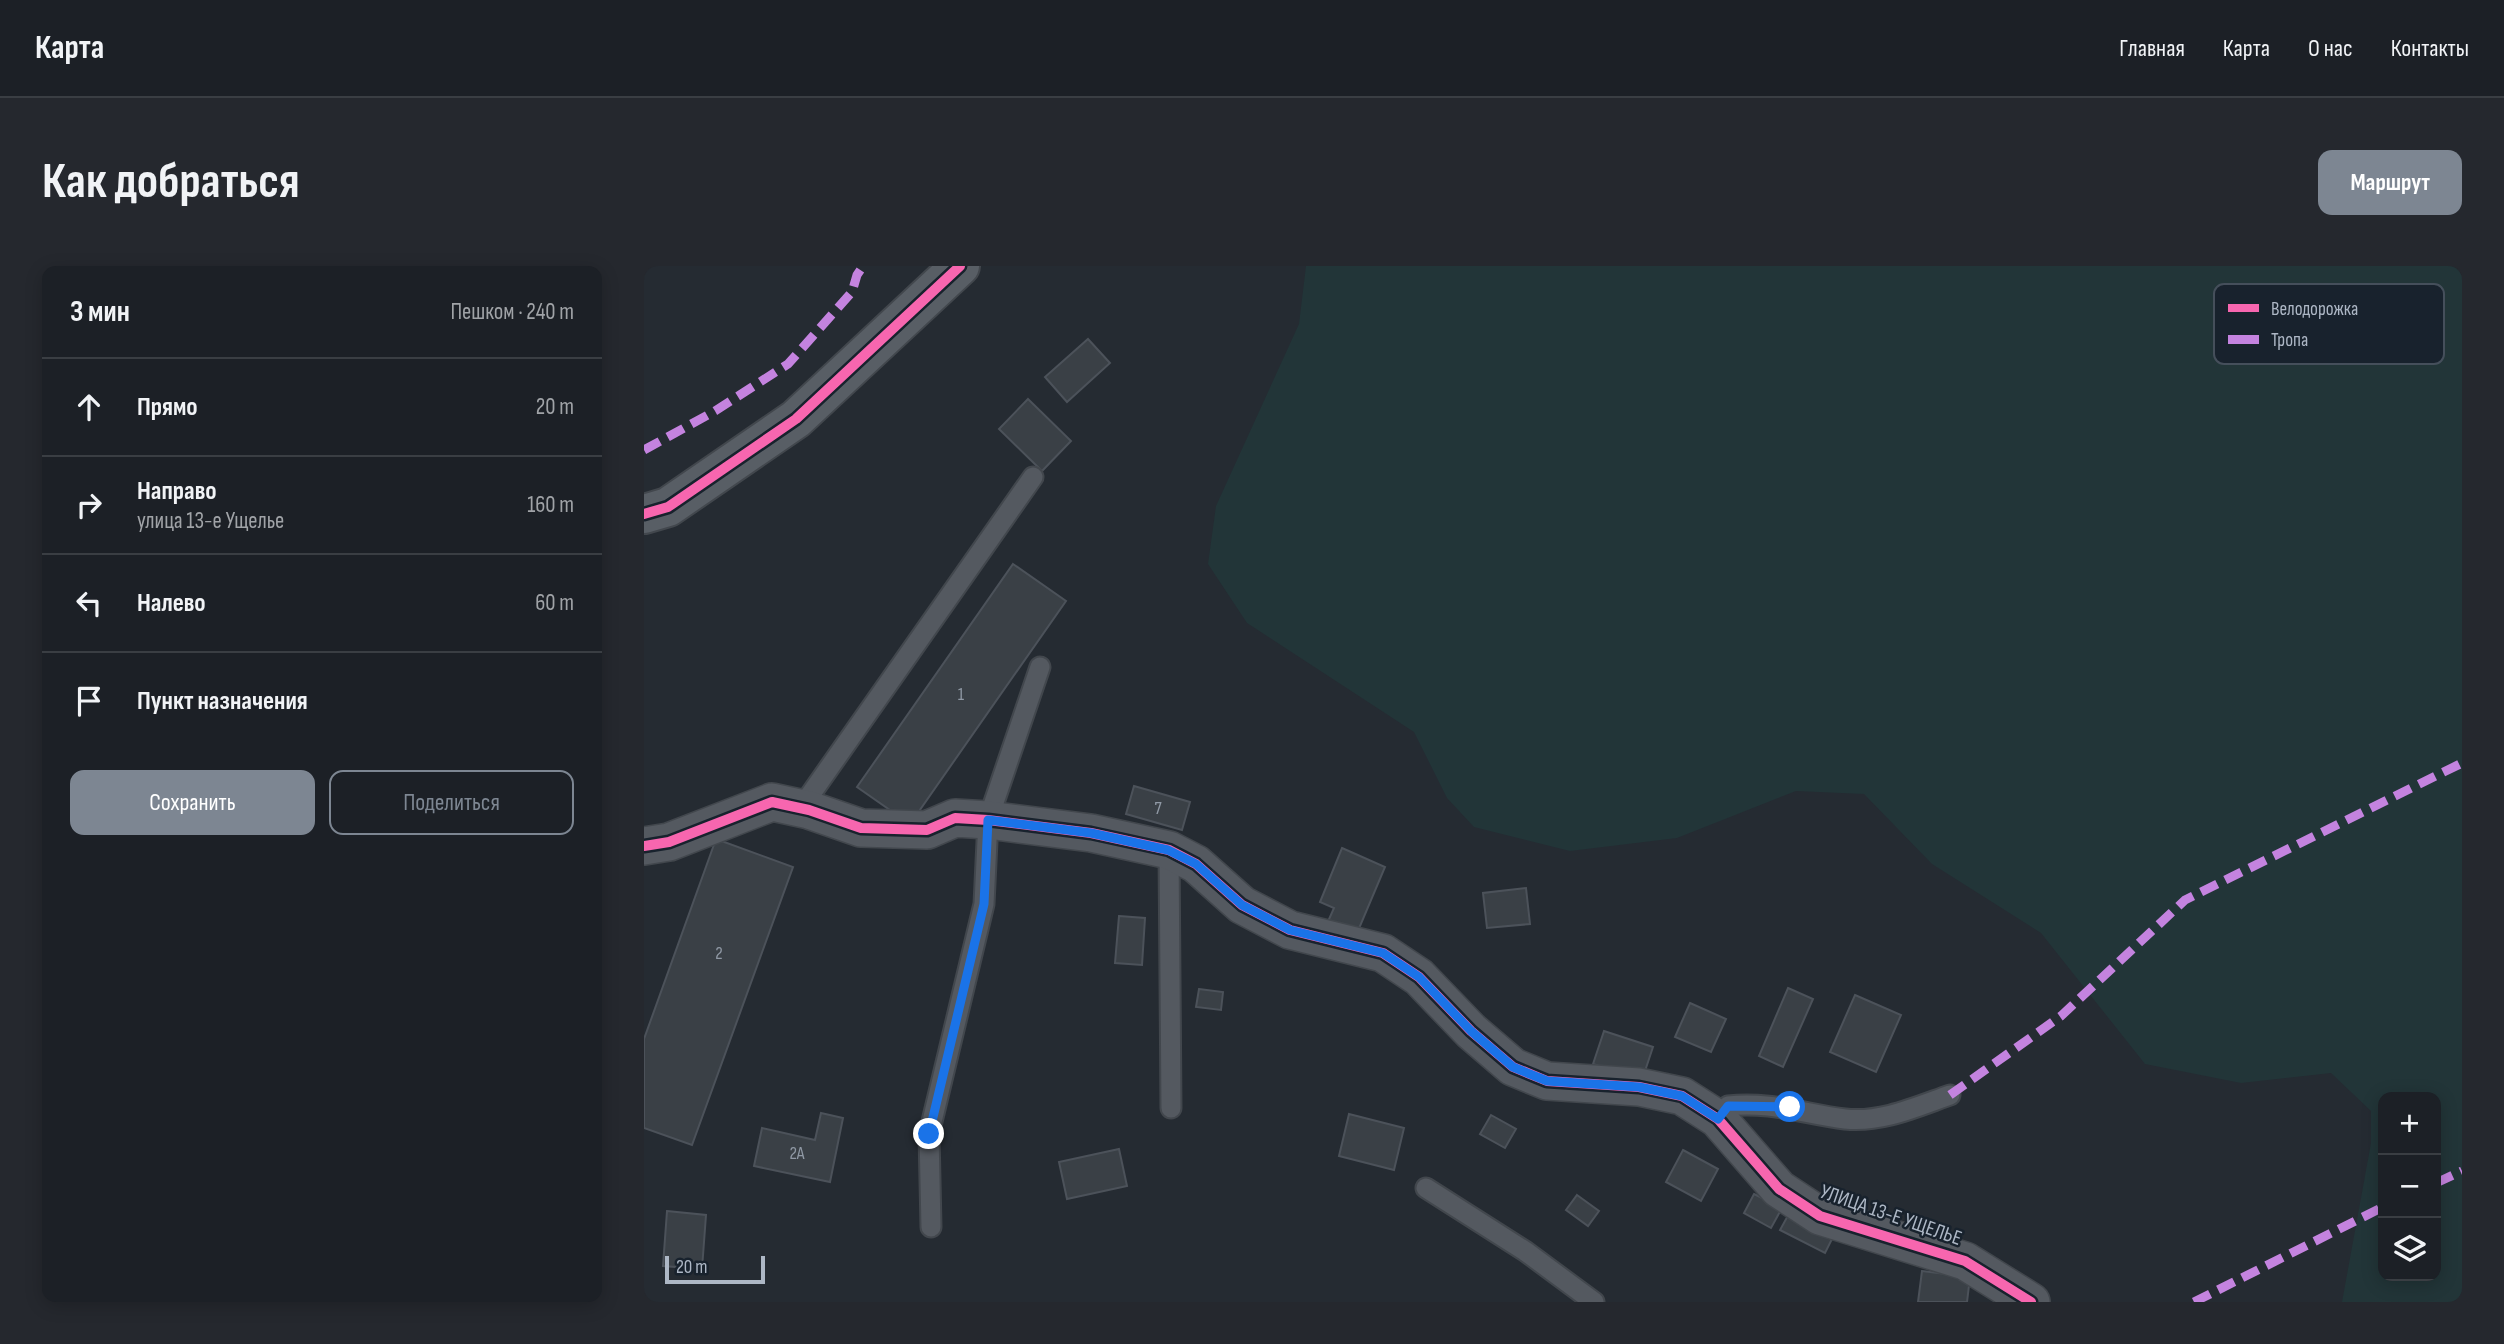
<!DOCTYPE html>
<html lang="ru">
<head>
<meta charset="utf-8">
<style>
	:root { --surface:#1c2026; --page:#25282e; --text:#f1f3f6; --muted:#a0a3a7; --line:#3a3e43; --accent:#7d8692 }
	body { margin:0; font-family:"Sofia Sans Condensed",sans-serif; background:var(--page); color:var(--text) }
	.controls { position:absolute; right:21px; bottom:21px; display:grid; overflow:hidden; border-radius:14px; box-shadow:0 4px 18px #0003 }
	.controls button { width:63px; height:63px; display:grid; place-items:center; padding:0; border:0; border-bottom:2px solid var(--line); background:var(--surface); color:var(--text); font:35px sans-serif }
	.scale { position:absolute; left:21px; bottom:18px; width:100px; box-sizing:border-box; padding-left:7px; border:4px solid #adb7c5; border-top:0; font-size:19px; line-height:24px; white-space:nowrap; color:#adb7c5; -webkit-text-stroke:5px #18222d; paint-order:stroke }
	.stop { position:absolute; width:21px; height:21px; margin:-16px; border:5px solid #1a73e8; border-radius:50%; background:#fff }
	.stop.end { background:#1a73e8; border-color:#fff; box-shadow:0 2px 7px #0008 }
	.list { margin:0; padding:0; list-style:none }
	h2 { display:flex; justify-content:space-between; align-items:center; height:91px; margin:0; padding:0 28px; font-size:30px }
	h2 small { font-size:23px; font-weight:400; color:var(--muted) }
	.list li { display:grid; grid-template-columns:46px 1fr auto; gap:21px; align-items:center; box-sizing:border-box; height:98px; padding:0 28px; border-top:2px solid var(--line) }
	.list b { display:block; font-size:26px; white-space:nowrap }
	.list p { margin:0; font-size:23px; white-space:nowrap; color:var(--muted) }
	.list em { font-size:23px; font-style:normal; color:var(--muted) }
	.actions { display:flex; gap:14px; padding:21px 28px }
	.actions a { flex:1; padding:16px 0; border:2px solid var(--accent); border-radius:14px; text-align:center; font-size:24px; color:var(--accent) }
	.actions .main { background:var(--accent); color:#fff }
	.icon { flex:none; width:38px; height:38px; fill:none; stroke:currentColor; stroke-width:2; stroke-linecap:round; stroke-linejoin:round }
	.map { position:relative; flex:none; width:1818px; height:1036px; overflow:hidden; border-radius:14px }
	header { display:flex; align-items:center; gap:42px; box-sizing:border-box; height:98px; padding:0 35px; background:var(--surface); border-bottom:2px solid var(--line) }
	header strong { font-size:33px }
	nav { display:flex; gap:38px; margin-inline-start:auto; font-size:24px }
	.intro { display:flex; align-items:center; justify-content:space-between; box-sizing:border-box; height:168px; padding:0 42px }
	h1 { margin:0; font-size:49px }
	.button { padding:18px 32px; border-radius:14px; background:var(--accent); color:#fff; font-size:24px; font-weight:700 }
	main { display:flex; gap:42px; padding:0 42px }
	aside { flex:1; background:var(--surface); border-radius:14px; box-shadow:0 4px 18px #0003 }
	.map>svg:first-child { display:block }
	.green { fill:#223538; fill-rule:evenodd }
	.building { fill:#3a4046; stroke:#4c525a; stroke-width:2 }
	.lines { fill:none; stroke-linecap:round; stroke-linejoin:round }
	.lane-casing { stroke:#42474d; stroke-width:23 }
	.street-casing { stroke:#42474d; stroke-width:40 }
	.secondary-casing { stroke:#42474d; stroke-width:42 }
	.lane { stroke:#545960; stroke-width:19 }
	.street { stroke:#545960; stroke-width:37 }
	.secondary { stroke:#585e65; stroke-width:38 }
	.quiet { stroke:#c483df; stroke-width:9; stroke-dasharray:18 9; stroke-linecap:butt }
	.cycleway-casing { stroke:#18222d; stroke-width:15 }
	.cycleway { stroke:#f766af; stroke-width:10 }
	.route { stroke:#1a73e8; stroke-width:9 }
	.labels { text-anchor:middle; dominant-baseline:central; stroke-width:5; stroke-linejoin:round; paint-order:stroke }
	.number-label { font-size:18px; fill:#9099a5 }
	.street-label { font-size:21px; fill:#adb7c5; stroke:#18222d }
	.key { fill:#18222d; stroke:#454f5b; stroke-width:2 }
	.key-label { font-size:19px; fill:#adb7c5 }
</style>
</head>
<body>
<header>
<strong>Карта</strong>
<nav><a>Главная</a><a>Карта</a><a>О нас</a><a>Контакты</a></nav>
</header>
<div class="intro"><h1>Как добраться</h1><a class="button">Маршрут</a></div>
<main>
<aside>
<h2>3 мин<small>Пешком · 240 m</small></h2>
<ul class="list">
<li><svg class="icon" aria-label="ahead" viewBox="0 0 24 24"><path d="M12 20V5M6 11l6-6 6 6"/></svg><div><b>Прямо</b></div><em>20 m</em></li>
<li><svg class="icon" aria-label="right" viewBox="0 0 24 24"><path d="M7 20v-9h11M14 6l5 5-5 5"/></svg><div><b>Направо</b><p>улица 13-е Ущелье</p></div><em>160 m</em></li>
<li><svg class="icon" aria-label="left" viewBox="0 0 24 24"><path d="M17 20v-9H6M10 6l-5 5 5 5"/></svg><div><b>Налево</b></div><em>60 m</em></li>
<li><svg class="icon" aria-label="arrive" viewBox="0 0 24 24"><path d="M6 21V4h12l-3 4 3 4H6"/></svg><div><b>Пункт назначения</b></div></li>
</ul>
<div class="actions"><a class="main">Сохранить</a><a>Поделиться</a></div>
</aside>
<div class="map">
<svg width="1818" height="1036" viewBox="0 0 1818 1036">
	<rect width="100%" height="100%" fill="#252b32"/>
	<!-- green -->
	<path class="green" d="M662 0H1818V1036H1698L1727 877V845L1687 807 1597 817 1501 798 1397 667 1288 598 1220 528 1152 525 1033 572 926 585 830 561 803 532 770 466 603 357 564 298 572 240 655 58ZM1739 831H1792V1010H1739Z"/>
	<!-- building -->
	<g class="building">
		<polygon points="444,73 466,97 423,136 401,111"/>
		<polygon points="384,133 427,175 398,205 355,163"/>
		<polygon points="369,298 422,335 266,558 213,521"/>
		<polygon points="490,520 546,536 538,564 482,548"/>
		<polygon points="72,573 149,601 48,879 0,862 0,773"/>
		<polygon points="698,582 741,601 711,672 682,660 690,642 676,636"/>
		<polygon points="882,622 886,658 843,662 839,627"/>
		<polygon points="475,650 501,652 498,699 471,697"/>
		<polygon points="1144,722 1169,733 1139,801 1115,790"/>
		<polygon points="555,723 579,726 577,744 552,741"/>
		<polygon points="1211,729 1257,749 1232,806 1186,786"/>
		<polygon points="1046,737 1082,753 1067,786 1031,771"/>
		<polygon points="960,765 1009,781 998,814 949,798"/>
		<polygon points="177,847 199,852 186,916 110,900 118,862 171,874"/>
		<polygon points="705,848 760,862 750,904 695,890"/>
		<polygon points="847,849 872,863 861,882 836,868"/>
		<polygon points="475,883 483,920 423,933 415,896"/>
		<polygon points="1039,884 1074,903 1057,935 1022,916"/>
		<polygon points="1110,928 1138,942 1127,962 1100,947"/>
		<polygon points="933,929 955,945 944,960 922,944"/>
		<polygon points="1147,944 1191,967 1181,987 1136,964"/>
		<polygon points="23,945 62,949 58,1003 19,1000"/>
		<polygon points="1278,1005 1326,1011 1323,1036 1274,1036"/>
	</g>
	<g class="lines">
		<defs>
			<g id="lane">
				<polyline points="157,542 389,211"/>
				<polyline points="525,584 527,842"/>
				<path d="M1074 853 1084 840C1125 835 1161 848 1201 853 1237 857 1272 841 1306 829"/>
				<polyline points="782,922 881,985 950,1036"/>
				<polyline points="287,961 285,868 340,638 344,554 396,401"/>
			</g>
			<polyline id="street" points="0,580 25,576 128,536 165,544 217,562 283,564 311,552 344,554 447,567 525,584 552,598 598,639 646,664 739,687 775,711 827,765 869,801 903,815 995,821 1038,830 1074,853 1135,923 1176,950 1321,995 1387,1036"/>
			<polyline id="secondary" points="0,248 24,241 152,153 316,0"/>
		</defs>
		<!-- lane casing -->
		<use href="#lane" class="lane-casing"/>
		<!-- street casing -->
		<use href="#street" class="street-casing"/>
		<!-- secondary casing -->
		<use href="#secondary" class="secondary-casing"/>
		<!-- lane -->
		<use href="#lane" class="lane"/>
		<!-- street -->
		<use href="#street" class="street"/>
		<!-- secondary -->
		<use href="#secondary" class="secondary"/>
		<!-- quiet -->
		<g class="quiet">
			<polyline points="0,184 71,145 144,98 208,26 213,9 219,0"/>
			<polyline points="1306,829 1417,750 1541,634 1818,497"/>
			<polyline points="1792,917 1818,905"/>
			<polyline points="1550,1036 1739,941"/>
		</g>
		<defs>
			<g id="cycleway">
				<polyline points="0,248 24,241 152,153 316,0"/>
				<polyline points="0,580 25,576 128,536 165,544 217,562 283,564 311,552 344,554 447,567 525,584 552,598 598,639 646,664 739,687 775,711 827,765 869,801 903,815 995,821 1038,830 1074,853 1135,923 1176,950 1321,995 1387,1036"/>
			</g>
		</defs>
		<!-- cycleway casing -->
		<use href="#cycleway" class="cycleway-casing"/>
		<!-- cycleway -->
		<use href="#cycleway" class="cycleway"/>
	</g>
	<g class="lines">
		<!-- route -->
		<polyline class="route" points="285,868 340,638 344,554 447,567 524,584 552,598 598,639 646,664 739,687 775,711 827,765 869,801 903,815 995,821 1038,830 1074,853 1084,840 1146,841"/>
	</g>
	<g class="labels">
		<!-- number labels -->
		<g class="number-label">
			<text x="317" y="428">1</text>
			<text x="514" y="542">7</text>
			<text x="75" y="687">2</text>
			<text x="153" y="887">2А</text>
		</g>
		<!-- street labels -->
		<g class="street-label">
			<text transform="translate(1247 949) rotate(19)">УЛИЦА 13-Е УЩЕЛЬЕ</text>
		</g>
	</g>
	<!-- legend -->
	<rect x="1570" y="18" width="230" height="80" rx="10" class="key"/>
	<rect x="1584" y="38" width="31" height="8" fill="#f766af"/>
	<rect x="1584" y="69" width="31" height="9" fill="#c483df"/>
	<g class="key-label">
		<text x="1627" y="49">Велодорожка</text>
		<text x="1627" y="80">Тропа</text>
	</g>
</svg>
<div class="controls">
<button>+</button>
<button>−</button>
<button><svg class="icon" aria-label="layers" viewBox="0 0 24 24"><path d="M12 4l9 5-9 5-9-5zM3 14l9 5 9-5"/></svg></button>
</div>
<div class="scale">20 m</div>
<div class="stop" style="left:1146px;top:841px"></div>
<div class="stop end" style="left:285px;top:868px"></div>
</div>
</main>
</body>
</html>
